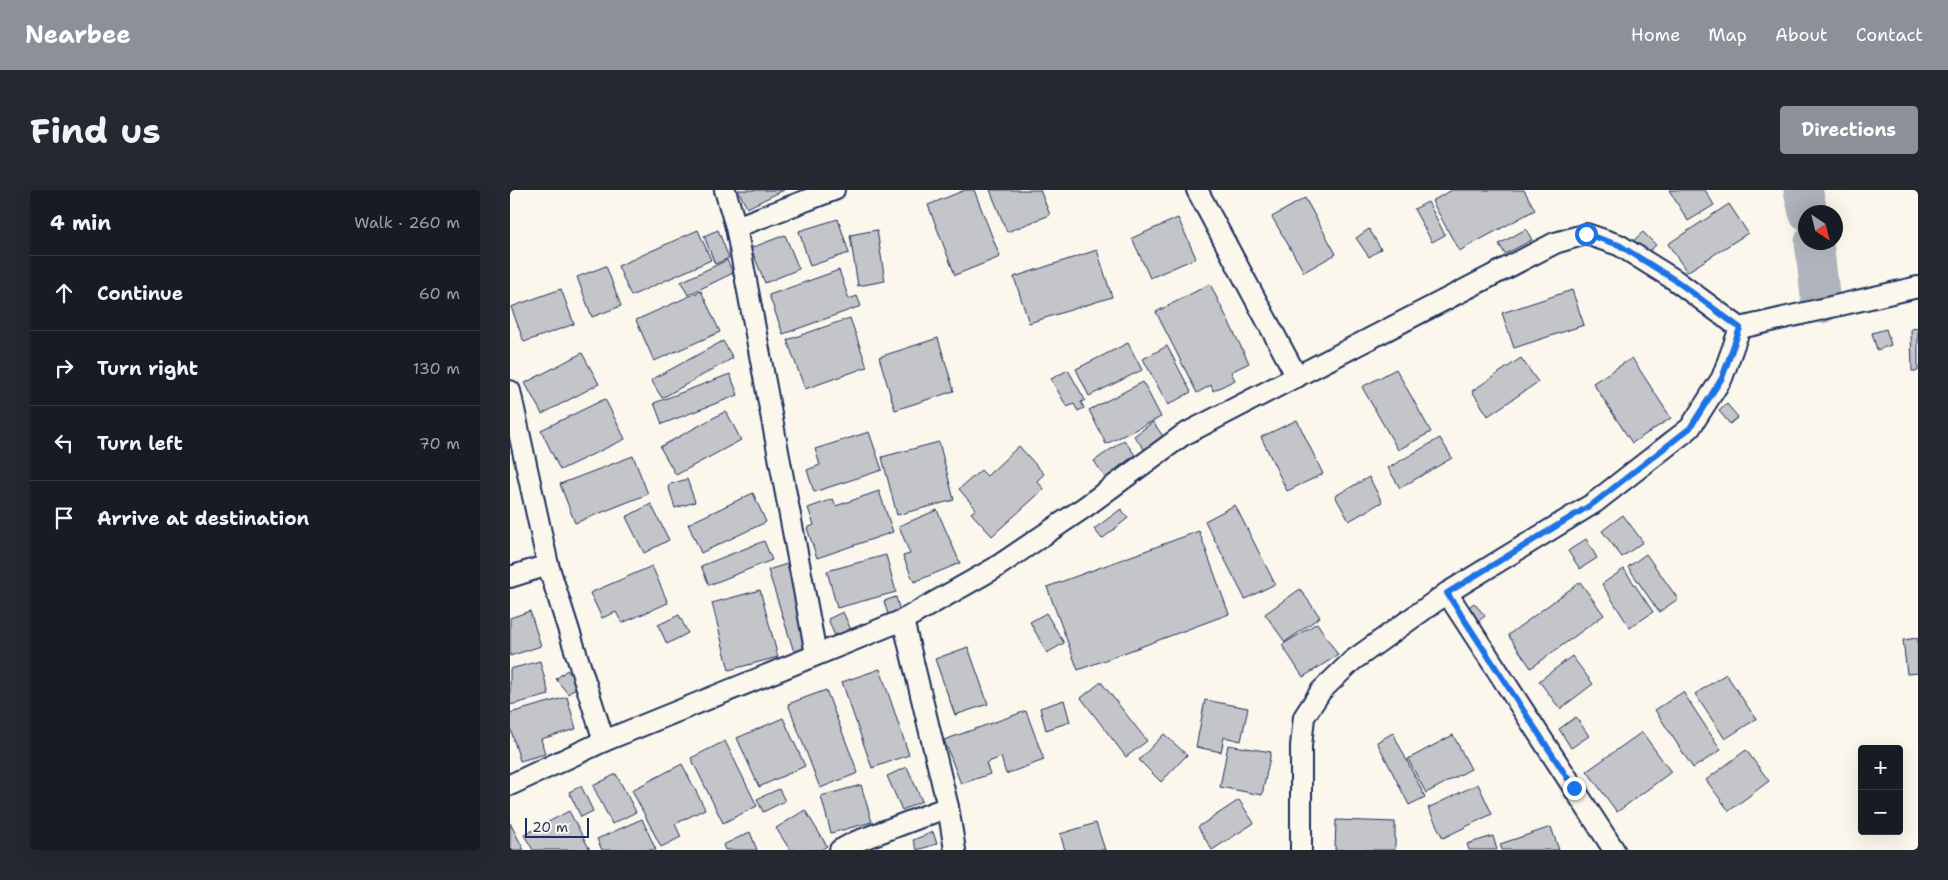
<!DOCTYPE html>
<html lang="en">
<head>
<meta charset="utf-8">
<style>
	:root { --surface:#171b24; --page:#242831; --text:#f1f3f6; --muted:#9ea1a6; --line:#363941; --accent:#8c9099 }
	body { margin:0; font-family:"Shantell Sans",sans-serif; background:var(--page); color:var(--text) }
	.controls { position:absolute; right:15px; bottom:15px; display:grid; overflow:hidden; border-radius:5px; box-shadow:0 5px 20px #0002 }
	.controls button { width:45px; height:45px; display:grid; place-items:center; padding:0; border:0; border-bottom:1px solid var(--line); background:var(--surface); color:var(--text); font:25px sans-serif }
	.compass { position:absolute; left:1288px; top:15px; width:45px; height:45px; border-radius:50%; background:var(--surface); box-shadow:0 5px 20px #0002; rotate:145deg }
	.scale { position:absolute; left:15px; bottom:12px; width:64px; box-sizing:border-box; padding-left:5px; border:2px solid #1b2f5e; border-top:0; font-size:14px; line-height:18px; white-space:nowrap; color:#1b2f5e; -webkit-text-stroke:4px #fbf7ec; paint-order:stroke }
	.stop { position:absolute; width:15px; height:15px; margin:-11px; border:4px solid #1a73e8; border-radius:50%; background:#fff }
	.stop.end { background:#1a73e8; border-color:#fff; box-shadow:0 1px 5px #0008 }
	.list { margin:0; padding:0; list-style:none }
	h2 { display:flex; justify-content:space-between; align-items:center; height:65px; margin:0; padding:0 20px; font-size:21px }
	h2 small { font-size:16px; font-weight:400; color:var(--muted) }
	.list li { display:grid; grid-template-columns:32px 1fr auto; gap:15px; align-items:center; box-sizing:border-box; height:75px; padding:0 20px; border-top:1px solid var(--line) }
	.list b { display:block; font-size:19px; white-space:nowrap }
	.list em { font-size:16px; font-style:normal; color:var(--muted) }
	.icon { flex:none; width:28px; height:28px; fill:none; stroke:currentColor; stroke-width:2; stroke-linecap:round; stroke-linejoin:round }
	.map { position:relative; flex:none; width:1408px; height:660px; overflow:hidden; border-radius:5px }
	header { display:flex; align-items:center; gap:30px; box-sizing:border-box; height:70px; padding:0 25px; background:var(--accent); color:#fff }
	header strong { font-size:24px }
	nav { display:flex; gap:28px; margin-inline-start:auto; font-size:18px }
	.intro { display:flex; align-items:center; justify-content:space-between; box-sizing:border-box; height:120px; padding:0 30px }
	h1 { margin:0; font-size:35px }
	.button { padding:12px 22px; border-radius:5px; background:var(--accent); color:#fff; font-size:18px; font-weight:700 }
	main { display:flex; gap:30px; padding:0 30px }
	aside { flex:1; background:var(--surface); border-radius:5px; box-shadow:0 5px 20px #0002 }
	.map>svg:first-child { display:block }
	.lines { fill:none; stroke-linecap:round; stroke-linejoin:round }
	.river { stroke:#afb3bb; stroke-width:39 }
	.building { fill:#c3c5c9; stroke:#1b2f5e }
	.minor-casing { stroke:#1b2f5e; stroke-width:24 }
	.minor { stroke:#fbf7ec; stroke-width:20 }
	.route { stroke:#1a73e8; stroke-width:6 }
</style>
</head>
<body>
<header>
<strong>Nearbee</strong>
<nav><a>Home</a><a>Map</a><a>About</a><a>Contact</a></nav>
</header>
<div class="intro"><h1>Find us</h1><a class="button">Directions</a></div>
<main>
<aside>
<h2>4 min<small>Walk · 260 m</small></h2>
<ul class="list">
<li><svg class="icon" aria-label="ahead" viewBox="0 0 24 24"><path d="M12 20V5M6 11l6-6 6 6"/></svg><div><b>Continue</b></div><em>60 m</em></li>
<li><svg class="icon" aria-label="right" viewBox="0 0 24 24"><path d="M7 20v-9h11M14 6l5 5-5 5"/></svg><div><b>Turn right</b></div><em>130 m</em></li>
<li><svg class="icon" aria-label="left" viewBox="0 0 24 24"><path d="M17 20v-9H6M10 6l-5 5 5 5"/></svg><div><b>Turn left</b></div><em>70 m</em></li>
<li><svg class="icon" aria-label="arrive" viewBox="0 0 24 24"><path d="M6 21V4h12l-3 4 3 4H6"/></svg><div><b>Arrive at destination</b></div></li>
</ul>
</aside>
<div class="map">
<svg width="1408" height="660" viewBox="0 0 1408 660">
	<rect width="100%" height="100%" fill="#fbf7ec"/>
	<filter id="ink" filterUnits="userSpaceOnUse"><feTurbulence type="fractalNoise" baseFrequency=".02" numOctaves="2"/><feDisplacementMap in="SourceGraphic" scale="10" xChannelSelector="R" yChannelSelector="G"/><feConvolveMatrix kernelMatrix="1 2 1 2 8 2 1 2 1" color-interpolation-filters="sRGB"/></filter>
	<g filter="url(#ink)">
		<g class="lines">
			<!-- river -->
			<g class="river">
				<polyline points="1293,0 1298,22"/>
				<polyline points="1304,52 1311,114"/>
			</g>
		</g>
		<!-- building -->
		<g class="building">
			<polygon points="228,0 274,0 237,18"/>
			<polygon points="455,0 464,0 490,67 445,85 418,15"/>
			<polygon points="480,0 530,0 540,25 497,42"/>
			<polygon points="942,0 1014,0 1025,20 949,61 922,11"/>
			<polygon points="1159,0 1195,0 1204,15 1178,31"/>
			<polygon points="795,8 826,64 794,82 762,27"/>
			<polygon points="918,12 935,45 922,52 904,19"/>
			<polygon points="1219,14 1238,43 1177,82 1158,54"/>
			<polygon points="668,28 686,68 640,88 622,48"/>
			<polygon points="328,29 339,63 300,76 289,41"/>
			<polygon points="859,39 871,59 859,67 846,48"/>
			<polygon points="1016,39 1022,50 995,64 989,54"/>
			<polygon points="188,40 201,70 121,106 108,76"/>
			<polygon points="208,40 219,68 205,74 194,46"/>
			<polygon points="367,40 375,91 348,96 340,45"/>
			<polygon points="1133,42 1146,55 1136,64 1123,51"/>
			<polygon points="275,45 289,79 255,93 241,58"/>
			<polygon points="587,60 602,107 519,133 504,87"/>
			<polygon points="217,70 223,83 178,105 171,92"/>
			<polygon points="96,76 111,116 82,127 67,87"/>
			<polygon points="329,80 339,109 347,106 351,116 273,144 259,105"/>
			<polygon points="700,94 739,173 721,182 725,190 703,201 701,195 687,203 646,122"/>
			<polygon points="51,99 64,134 14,152 1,117"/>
			<polygon points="1062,100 1074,135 1004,158 992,123"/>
			<polygon points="191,101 210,142 144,171 126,130"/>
			<polygon points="340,128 357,177 295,199 277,150"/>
			<polygon points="1408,138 1408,181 1402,181 1401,139"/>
			<polygon points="1376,139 1381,155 1367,160 1362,143"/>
			<polygon points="428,148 444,201 385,220 369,167"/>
			<polygon points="213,151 223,168 152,208 141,190"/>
			<polygon points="618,153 632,180 579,206 566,179"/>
			<polygon points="657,156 681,202 658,215 633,169"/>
			<polygon points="72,163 89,194 32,224 15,193"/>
			<polygon points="1011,168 1028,192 978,226 962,201"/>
			<polygon points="1122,168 1161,228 1122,253 1083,193"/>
			<polygon points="886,179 921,242 888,260 852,197"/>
			<polygon points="558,180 575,210 571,212 574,218 568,221 564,214 557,217 541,189"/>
			<polygon points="220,184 228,205 152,234 144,213"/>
			<polygon points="633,192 651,227 596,254 579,220"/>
			<polygon points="95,209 115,249 50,280 31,240"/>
			<polygon points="1217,214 1228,227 1220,234 1209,221"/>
			<polygon points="216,221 231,250 166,285 150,257"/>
			<polygon points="787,230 813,284 777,301 751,247"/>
			<polygon points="643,232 655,249 637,263 624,246"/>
			<polygon points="359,242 372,280 304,302 297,280 310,275 305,259"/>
			<polygon points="930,248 942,268 890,298 878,278"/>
			<polygon points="614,250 625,265 606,279 609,284 598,291 584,271"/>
			<polygon points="429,252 444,310 387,325 372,267"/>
			<polygon points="509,256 534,284 527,291 534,299 482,346 461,323 466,319 449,299 471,280 477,286"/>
			<polygon points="123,266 138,304 65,333 50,294"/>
			<polygon points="859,287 872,312 839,331 825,306"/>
			<polygon points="177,289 185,312 165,318 158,295"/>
			<polygon points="369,301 383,342 307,368 297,338 304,335 298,318 323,309 326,316"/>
			<polygon points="243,303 256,332 191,363 178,334"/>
			<polygon points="141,314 159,350 134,363 116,327"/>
			<polygon points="725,315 765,394 735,409 695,331"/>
			<polygon points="611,319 618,328 592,349 584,339"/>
			<polygon points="427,320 450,373 404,392 393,366 400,364 389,336"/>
			<polygon points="1113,325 1133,352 1112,367 1092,341"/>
			<polygon points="689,341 719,424 568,480 537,397"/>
			<polygon points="1076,349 1087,368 1070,379 1058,361"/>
			<polygon points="254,351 262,370 199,395 191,376"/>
			<polygon points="1136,364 1168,409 1149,422 1118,377"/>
			<polygon points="376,365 386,402 327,418 317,381"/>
			<polygon points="277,374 297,437 298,457 284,462 258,380"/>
			<polygon points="142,376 158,413 112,433 106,422 92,428 80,403"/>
			<polygon points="1114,379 1143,422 1120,438 1092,394"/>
			<polygon points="1070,392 1094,425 1021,478 998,445"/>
			<polygon points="790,399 810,427 775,452 755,424"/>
			<polygon points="250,400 268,467 219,480 202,413"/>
			<polygon points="386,407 391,425 379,428 374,411"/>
			<polygon points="964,413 975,426 966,433 955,420"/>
			<polygon points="20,421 31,456 0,466 0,428"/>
			<polygon points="333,422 341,440 325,446 318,429"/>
			<polygon points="536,423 554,453 537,463 520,432"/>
			<polygon points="169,425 178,443 157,454 148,435"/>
			<polygon points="807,433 828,465 793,487 772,455"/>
			<polygon points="1408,448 1408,483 1397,484 1393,450"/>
			<polygon points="458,457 478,514 445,525 425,469"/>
			<polygon points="1062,466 1083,494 1050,519 1029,491"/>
			<polygon points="30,471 39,505 0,515 0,479"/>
			<polygon points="370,479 399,565 362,578 332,492"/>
			<polygon points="57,480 70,495 58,504 46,489"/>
			<polygon points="1216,484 1246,529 1215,549 1185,504"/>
			<polygon points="591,492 637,551 616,567 571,508"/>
			<polygon points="316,500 348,583 310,598 278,514"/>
			<polygon points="1173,502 1211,560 1183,578 1145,520"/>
			<polygon points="57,507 66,539 31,549 35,564 10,571 0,537 0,523"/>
			<polygon points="554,510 560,532 536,540 530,518"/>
			<polygon points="695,510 738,518 731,551 714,547 711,562 686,557"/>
			<polygon points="516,521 534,570 496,584 491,567 476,573 480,584 451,594 434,550"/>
			<polygon points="1066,527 1079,546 1061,558 1049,539"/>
			<polygon points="273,528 295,576 249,597 227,548"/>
			<polygon points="1132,542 1161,582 1107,622 1077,581"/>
			<polygon points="883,543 915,607 899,615 867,552"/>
			<polygon points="654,544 677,565 651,592 629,570"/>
			<polygon points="943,545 961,579 916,603 898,569"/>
			<polygon points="215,551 247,616 213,633 181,568"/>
			<polygon points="718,555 761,562 752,605 710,597"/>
			<polygon points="1236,560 1259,591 1219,621 1196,590"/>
			<polygon points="172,574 195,619 165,634 171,647 151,657 122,600"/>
			<polygon points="397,577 412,611 392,620 377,586"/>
			<polygon points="106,584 126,622 102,634 83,596"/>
			<polygon points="968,594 982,624 933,648 918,618"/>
			<polygon points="351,595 362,632 321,643 311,606"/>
			<polygon points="71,596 83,621 71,627 59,602"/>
			<polygon points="269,599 275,611 253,622 247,609"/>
			<polygon points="729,610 744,633 702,660 688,637"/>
			<polygon points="295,620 317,656 311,660 280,660 266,638"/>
			<polygon points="59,621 80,660 23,660 14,645"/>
			<polygon points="132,629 146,660 92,660 87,649"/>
			<polygon points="826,630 885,632 885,660 825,660"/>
			<polygon points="0,633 14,660 0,660"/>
			<polygon points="586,633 595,660 555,660 550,644"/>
			<polygon points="1041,637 1049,660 992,660 990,654"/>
			<polygon points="240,642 247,660 215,660 213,655"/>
			<polygon points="423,642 427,654 407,660 403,650"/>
			<polygon points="983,646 987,660 959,660 957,654"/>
		</g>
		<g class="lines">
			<defs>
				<g id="minor">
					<polyline points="215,0 226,37 306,464"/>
					<polyline points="687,0 787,187"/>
					<polyline points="226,37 324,0"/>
					<polyline points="0,201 38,375 94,551"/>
					<polyline points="0,387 38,375"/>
					<polyline points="937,403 1104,660"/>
					<polyline points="393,430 438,617 445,660"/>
					<polyline points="0,595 94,551 393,430 485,378 575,317 673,245 1045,53 1076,44 1109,55 1165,90 1230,138 1408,97"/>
					<polyline points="330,660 345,652 438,617"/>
					<polyline points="791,660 791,556 794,527 811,501 842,471 937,403 1084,313 1180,238 1212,188 1230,138"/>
				</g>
			</defs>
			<!-- minor casing -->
			<use href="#minor" class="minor-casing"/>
			<!-- minor -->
			<use href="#minor" class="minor"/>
		</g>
	</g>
	<g class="lines" filter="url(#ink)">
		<!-- route -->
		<polyline class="route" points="1064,598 937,403 1084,313 1180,238 1212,188 1230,138 1165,90 1109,55 1076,44"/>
	</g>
</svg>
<div class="controls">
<button>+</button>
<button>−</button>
</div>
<svg class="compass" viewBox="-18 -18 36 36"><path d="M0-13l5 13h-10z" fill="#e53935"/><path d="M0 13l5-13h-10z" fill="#9ea1a6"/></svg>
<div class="scale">20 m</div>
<div class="stop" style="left:1076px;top:44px"></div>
<div class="stop end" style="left:1064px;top:598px"></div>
</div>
</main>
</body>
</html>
